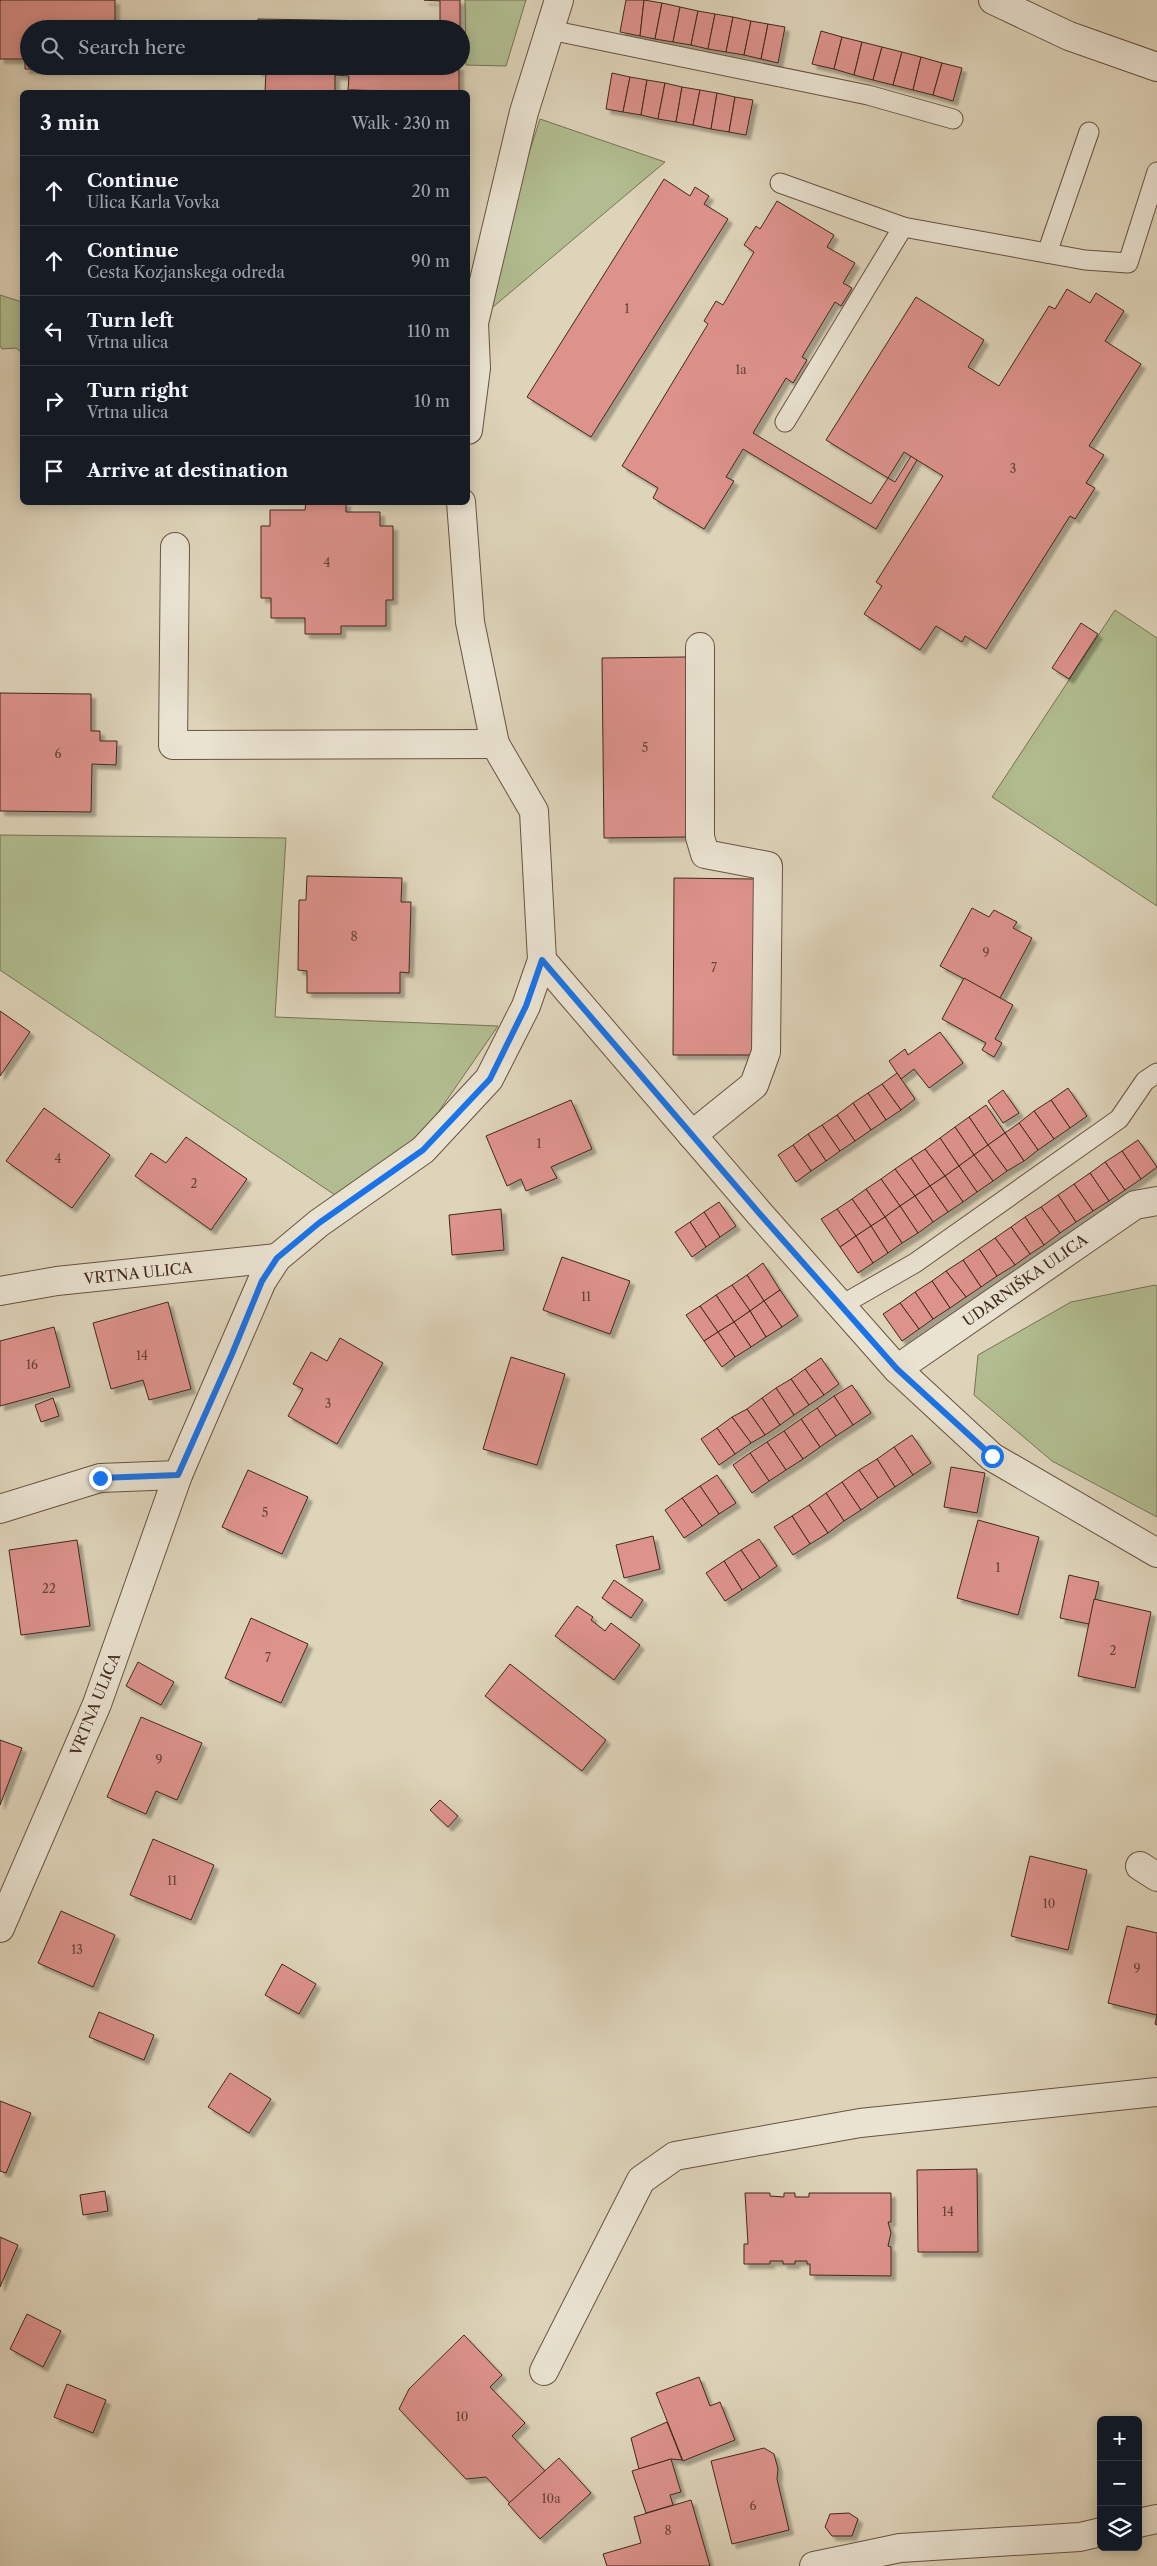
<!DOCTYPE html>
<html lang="en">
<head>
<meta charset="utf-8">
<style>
	:root { --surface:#171b24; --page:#20242c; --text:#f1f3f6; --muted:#9ea1a6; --line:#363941 }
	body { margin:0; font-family:"Libre Caslon Text",serif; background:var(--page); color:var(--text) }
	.controls { position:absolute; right:15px; bottom:15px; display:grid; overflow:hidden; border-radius:8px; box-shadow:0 2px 12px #0003 }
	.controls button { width:45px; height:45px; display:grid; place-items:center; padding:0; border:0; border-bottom:1px solid var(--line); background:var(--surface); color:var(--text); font:25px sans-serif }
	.stop { position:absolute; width:15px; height:15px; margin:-11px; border:4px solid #1a73e8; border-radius:50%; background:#fff }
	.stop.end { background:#1a73e8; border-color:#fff; box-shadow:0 1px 5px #0008 }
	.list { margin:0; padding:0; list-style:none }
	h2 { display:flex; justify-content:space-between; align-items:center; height:65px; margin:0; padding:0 20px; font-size:21px }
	h2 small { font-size:16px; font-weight:400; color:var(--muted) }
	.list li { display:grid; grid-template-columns:32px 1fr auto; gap:15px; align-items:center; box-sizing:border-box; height:70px; padding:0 20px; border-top:1px solid var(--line) }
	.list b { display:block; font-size:19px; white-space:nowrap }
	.list p { margin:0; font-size:16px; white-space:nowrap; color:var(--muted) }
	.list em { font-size:16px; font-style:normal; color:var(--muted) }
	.icon { flex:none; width:28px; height:28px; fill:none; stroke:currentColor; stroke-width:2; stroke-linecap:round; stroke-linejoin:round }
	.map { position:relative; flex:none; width:1157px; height:2566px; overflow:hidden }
	.search { position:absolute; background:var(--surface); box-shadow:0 2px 12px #0003; left:20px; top:20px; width:450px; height:55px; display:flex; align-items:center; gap:12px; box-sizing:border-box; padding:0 18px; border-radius:28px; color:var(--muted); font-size:19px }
	.panel { position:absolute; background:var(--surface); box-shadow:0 2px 12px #0003; left:20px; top:90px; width:450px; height:415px; border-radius:8px }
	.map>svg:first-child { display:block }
	.green { fill:#b1bd90; stroke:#787256 }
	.building { fill:#dd928c; stroke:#40271d; filter:url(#shadow) }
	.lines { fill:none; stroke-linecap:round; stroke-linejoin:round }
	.service-casing { stroke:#685244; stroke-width:21 }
	.minor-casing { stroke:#685244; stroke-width:30 }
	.tertiary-casing { stroke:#685244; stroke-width:30 }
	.service { stroke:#eae3d2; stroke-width:19 }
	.minor { stroke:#eae3d2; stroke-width:28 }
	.tertiary { stroke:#eae3d2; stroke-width:28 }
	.route { stroke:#1a73e8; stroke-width:6 }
	.labels { text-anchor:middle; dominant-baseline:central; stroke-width:4; stroke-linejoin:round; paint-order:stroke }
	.number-label { font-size:12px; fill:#674239 }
	.street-label { font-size:15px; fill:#40271d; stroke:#eae3d2 }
</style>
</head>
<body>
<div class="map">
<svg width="1157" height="2566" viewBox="0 0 1157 2566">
	<defs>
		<filter id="shadow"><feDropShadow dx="4.5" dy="4.5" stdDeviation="1" flood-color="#0004"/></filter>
	</defs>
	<rect width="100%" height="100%" fill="#ded4ba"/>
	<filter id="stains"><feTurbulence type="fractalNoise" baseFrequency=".004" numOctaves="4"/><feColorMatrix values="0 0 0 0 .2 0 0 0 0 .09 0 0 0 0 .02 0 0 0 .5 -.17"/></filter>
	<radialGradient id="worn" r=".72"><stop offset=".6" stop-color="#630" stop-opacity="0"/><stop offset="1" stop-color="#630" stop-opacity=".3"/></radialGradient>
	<!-- green -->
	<g class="green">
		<polygon points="465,0 526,0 506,66 466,65"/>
		<polygon points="540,119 665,162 474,323"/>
		<polygon points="0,295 22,302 22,353 16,348 2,349 0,346"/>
		<polygon points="1115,610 1157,638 1157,906 992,797"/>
		<polygon points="0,835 286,838 275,1017 498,1026 426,1130 341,1199 0,970"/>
		<polygon points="1155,1285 1157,1286 1157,1517 1052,1461 974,1395 978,1355 1071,1302"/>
	</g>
	<!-- building -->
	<g class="building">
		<polygon points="0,0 115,0 115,29 29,29 29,66 62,66 62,69 25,69 25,59 0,59"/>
		<polygon points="460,0 460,29 258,29 258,19 440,22 440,1 424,0"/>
		<polygon points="626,0 644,0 640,36 620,32"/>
		<polygon points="644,0 662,3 655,39 640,36"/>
		<polygon points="662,3 680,7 673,42 655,39"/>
		<polygon points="680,7 698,11 691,45 673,42"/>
		<polygon points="698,11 715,14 708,49 691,45"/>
		<polygon points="715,14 733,17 726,52 708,49"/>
		<polygon points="733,17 751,21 744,55 726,52"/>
		<polygon points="751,21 768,24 761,59 744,55"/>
		<polygon points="768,24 785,27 778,63 761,59"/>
		<polygon points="821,31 842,37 834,69 812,64"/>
		<polygon points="842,37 862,42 854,75 834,69"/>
		<polygon points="862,42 882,47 873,80 854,75"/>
		<polygon points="882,47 902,52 893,85 873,80"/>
		<polygon points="902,52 921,57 913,90 893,85"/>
		<polygon points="921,57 942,63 933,95 913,90"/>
		<polygon points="942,63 962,68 953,101 933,95"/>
		<polygon points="257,66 459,66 459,92 348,90 349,76 335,75 335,92 265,92 266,71 257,71"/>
		<polygon points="612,73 630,77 623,112 606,109"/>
		<polygon points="630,77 647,80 641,115 623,112"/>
		<polygon points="647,80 665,83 658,119 641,115"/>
		<polygon points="665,83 682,87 676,122 658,119"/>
		<polygon points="682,87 700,90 693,125 676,122"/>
		<polygon points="351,90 374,91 374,92 351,92"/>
		<polygon points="700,90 717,93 711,129 693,125"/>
		<polygon points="717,93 735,97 729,132 711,129"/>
		<polygon points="735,97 753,100 746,135 729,132"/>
		<polygon points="664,179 690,196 695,187 709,196 704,204 728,219 591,437 527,397"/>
		<polygon points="777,201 834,235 827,247 855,263 843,283 852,288 841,306 835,302 802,357 807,360 793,383 786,378 753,433 871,504 888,478 895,482 911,456 917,460 876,529 743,449 726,477 734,481 704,529 653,498 658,488 622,466 708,324 704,321 716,301 723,305 754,252 744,245 756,226 760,229"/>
		<polygon points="1067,289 1090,303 1096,293 1124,311 1105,341 1141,364 1089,446 1104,455 1086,483 1095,488 1075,519 1070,516 986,649 965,636 962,642 936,626 920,650 864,614 882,586 876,582 943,476 904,452 888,478 826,440 916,297 984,340 968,367 999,386 1049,306 1055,309"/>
		<polygon points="306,502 346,502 346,512 380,512 380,526 393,526 393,600 386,600 386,626 341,626 341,634 305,634 305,618 271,618 271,598 261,598 261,526 270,526 270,510 305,510"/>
		<polygon points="1081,623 1098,634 1069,679 1052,668"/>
		<polygon points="686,657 687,837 604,838 602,658"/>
		<polygon points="0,693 91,694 91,731 100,731 100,741 117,741 116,765 92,764 91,812 0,811"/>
		<polygon points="307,876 402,878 401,902 411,902 409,973 400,972 400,993 307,993 307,971 298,970 299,900 306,900"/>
		<polygon points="674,878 754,879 753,1055 673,1055"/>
		<polygon points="972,908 989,917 994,910 1017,922 1013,928 1032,938 1000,998 940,966"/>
		<polygon points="964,978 1013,1005 995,1039 1002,1043 994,1057 982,1050 986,1043 942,1019"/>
		<polygon points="0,1011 30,1032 0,1076"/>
		<polygon points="940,1032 963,1063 929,1088 914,1069 901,1079 889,1061 905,1049 908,1055"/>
		<polygon points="897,1073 915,1099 901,1110 882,1084"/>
		<polygon points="882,1084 901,1110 886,1120 868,1093"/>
		<polygon points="1068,1088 1087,1116 1070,1128 1051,1100"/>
		<polygon points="1003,1090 1019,1113 1003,1123 988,1101"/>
		<polygon points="868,1093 886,1120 871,1130 853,1103"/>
		<polygon points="571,1100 592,1149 551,1167 557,1178 526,1191 521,1179 507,1186 486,1136"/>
		<polygon points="1051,1100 1070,1128 1054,1139 1034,1111"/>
		<polygon points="853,1103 871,1130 855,1141 837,1115"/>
		<polygon points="986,1105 1005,1133 988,1145 969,1117"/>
		<polygon points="44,1108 110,1155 72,1208 6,1161"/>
		<polygon points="1034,1111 1054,1139 1038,1150 1019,1123"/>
		<polygon points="837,1115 855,1141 840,1151 822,1125"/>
		<polygon points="969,1117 988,1145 974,1155 955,1127"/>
		<polygon points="1019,1123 1038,1150 1024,1161 1005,1133"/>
		<polygon points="822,1125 840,1151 826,1161 808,1134"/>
		<polygon points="955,1127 974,1155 959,1166 940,1138"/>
		<polygon points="1005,1133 1024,1161 1007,1171 988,1145"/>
		<polygon points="808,1134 826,1161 811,1171 793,1145"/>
		<polygon points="186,1137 247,1179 211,1230 135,1176 151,1153 166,1163"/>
		<polygon points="940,1138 959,1166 945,1176 925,1149"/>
		<polygon points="1138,1140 1157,1167 1141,1179 1122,1151"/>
		<polygon points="793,1145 811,1171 796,1182 778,1155"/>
		<polygon points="988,1145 1007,1171 993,1181 974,1155"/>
		<polygon points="925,1149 945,1176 930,1186 911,1158"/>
		<polygon points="1122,1151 1141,1179 1125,1190 1105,1162"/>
		<polygon points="974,1155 993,1181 977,1192 959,1166"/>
		<polygon points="911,1158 930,1186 915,1196 895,1169"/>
		<polygon points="1105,1162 1125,1190 1109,1201 1090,1173"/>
		<polygon points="959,1166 977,1192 963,1202 945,1176"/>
		<polygon points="895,1169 915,1196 900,1206 881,1179"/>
		<polygon points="1090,1173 1109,1201 1093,1211 1074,1184"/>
		<polygon points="945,1176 963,1202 948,1212 930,1186"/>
		<polygon points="881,1179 900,1206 885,1217 866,1189"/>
		<polygon points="1074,1184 1093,1211 1076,1222 1058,1195"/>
		<polygon points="930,1186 948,1212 933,1222 915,1196"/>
		<polygon points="866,1189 885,1217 871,1226 852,1199"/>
		<polygon points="1058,1195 1076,1222 1060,1233 1041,1207"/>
		<polygon points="915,1196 933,1222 918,1233 900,1206"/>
		<polygon points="852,1199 871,1226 856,1236 837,1209"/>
		<polygon points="719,1202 736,1226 720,1237 704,1212"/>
		<polygon points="900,1206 918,1233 902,1243 885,1217"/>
		<polygon points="1041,1207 1060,1233 1044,1245 1025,1217"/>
		<polygon points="501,1209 504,1250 452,1255 449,1215"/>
		<polygon points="837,1209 856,1236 840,1247 821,1219"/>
		<polygon points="704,1212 720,1237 706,1247 690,1222"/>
		<polygon points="885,1217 902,1243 888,1253 871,1226"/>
		<polygon points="1025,1217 1044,1245 1030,1254 1011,1227"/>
		<polygon points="690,1222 706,1247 692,1257 675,1232"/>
		<polygon points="871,1226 888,1253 873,1263 856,1236"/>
		<polygon points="1011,1227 1030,1254 1015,1265 995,1238"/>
		<polygon points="856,1236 873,1263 858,1273 840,1247"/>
		<polygon points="995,1238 1015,1265 997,1276 979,1249"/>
		<polygon points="979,1249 997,1276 981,1287 963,1260"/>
		<polygon points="562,1257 630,1281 610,1334 543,1310"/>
		<polygon points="963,1260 981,1287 966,1297 946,1271"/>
		<polygon points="763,1263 780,1290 764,1301 747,1275"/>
		<polygon points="946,1271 966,1297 950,1308 932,1281"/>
		<polygon points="747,1275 764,1301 750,1311 732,1285"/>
		<polygon points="932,1281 950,1308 933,1319 915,1292"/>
		<polygon points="732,1285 750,1311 734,1322 716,1295"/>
		<polygon points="780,1290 798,1316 782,1327 764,1301"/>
		<polygon points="915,1292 933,1319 919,1329 900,1303"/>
		<polygon points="716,1295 734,1322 718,1332 700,1306"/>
		<polygon points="764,1301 782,1327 766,1337 750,1311"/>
		<polygon points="168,1302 191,1389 149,1400 143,1380 111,1389 93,1323"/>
		<polygon points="900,1303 919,1329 902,1341 883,1314"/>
		<polygon points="700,1306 718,1332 704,1341 686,1315"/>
		<polygon points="750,1311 766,1337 751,1347 734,1322"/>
		<polygon points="734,1322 751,1347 735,1357 718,1332"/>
		<polygon points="54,1327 70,1387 0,1406 0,1341"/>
		<polygon points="718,1332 735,1357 722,1367 704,1341"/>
		<polygon points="340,1338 383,1363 337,1444 288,1416 303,1389 293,1384 311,1352 327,1361"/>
		<polygon points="511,1357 565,1374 537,1465 483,1449"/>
		<polygon points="821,1358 839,1384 824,1395 805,1369"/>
		<polygon points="805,1369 824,1395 809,1405 791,1379"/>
		<polygon points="791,1379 809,1405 794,1415 776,1388"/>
		<polygon points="852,1385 871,1413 853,1425 834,1396"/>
		<polygon points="776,1388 794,1415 780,1425 762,1398"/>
		<polygon points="834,1396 853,1425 836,1436 817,1408"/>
		<polygon points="53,1398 59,1416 41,1422 35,1405"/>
		<polygon points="762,1398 780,1425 765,1435 747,1409"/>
		<polygon points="817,1408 836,1436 820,1447 801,1419"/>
		<polygon points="747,1409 765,1435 751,1443 732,1417"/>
		<polygon points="732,1417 751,1443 735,1454 717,1428"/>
		<polygon points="801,1419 820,1447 803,1459 784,1431"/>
		<polygon points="717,1428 735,1454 719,1465 701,1439"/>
		<polygon points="784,1431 803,1459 786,1470 767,1442"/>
		<polygon points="912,1435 931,1463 913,1475 894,1447"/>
		<polygon points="767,1442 786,1470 769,1481 750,1453"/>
		<polygon points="894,1447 913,1475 895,1487 877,1459"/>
		<polygon points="750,1453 769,1481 752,1493 733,1465"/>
		<polygon points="877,1459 895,1487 878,1498 859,1470"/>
		<polygon points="951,1467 985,1473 977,1513 944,1507"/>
		<polygon points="248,1470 308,1497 282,1554 222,1527"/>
		<polygon points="859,1470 878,1498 861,1510 842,1482"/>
		<polygon points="717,1475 736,1503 719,1514 700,1486"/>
		<polygon points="842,1482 861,1510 844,1521 826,1493"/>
		<polygon points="700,1486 719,1514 702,1526 682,1498"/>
		<polygon points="826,1493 844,1521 828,1533 809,1505"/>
		<polygon points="682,1498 702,1526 684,1538 665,1510"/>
		<polygon points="809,1505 828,1533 810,1544 792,1516"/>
		<polygon points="792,1516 810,1544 793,1555 774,1527"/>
		<polygon points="978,1520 1039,1537 1018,1615 957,1598"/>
		<polygon points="653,1536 660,1569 624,1578 616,1545"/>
		<polygon points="759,1539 777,1566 760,1578 741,1550"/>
		<polygon points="77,1540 90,1626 21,1635 9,1550"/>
		<polygon points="741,1550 760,1578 742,1590 724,1561"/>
		<polygon points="724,1561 742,1590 725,1601 706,1573"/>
		<polygon points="1069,1575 1099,1582 1089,1624 1060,1618"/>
		<polygon points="614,1580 643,1600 631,1618 602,1598"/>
		<polygon points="1094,1599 1151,1612 1135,1688 1078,1676"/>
		<polygon points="577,1606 593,1617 591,1620 605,1631 611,1623 640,1645 614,1680 555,1636"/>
		<polygon points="251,1618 308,1644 281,1703 225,1678"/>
		<polygon points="138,1662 174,1682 161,1705 126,1686"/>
		<polygon points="510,1664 606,1740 582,1771 485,1696"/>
		<polygon points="141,1717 202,1743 177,1800 156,1791 146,1814 107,1797"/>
		<polygon points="0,1740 22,1748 0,1805"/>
		<polygon points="440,1800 458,1816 448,1827 430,1810"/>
		<polygon points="153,1839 214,1865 191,1920 130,1895"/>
		<polygon points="1030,1856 1087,1870 1068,1950 1011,1936"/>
		<polygon points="61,1911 115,1935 93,1987 38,1963"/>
		<polygon points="1127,1926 1157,1933 1157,2025 1155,2024 1157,2015 1108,2003"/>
		<polygon points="282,1964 316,1984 299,2014 265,1995"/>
		<polygon points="99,2012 154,2035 144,2060 89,2037"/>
		<polygon points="230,2073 271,2099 249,2133 208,2107"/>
		<polygon points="0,2101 31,2113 6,2173 0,2171"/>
		<polygon points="977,2169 978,2252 918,2252 917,2170"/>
		<polygon points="105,2191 108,2211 83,2215 80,2195"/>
		<polygon points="745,2193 770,2193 770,2196 784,2197 784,2193 795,2193 795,2197 809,2197 809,2193 891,2193 891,2222 888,2222 891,2233 888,2246 891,2247 891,2276 810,2275 810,2264 807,2264 807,2261 795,2261 795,2264 783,2264 783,2261 770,2261 770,2264 744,2264 744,2244 748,2244"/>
		<polygon points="0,2237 18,2245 0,2287"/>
		<polygon points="27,2314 61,2331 43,2367 10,2349"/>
		<polygon points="464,2335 502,2375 490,2387 525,2423 512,2436 545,2471 510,2503 486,2477 466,2479 399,2409 409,2389"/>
		<polygon points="699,2377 710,2406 720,2402 735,2440 683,2461 656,2393"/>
		<polygon points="67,2384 106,2400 93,2433 54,2417"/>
		<polygon points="667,2422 682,2460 671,2459 639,2469 631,2438"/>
		<polygon points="764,2448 774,2454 778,2469 777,2479 789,2530 732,2544 711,2461"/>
		<polygon points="559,2458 591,2493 540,2539 508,2504"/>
		<polygon points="671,2459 681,2492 670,2495 673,2505 646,2513 632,2471"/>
		<polygon points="691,2500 710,2566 607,2566 603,2554 641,2543 634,2517"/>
		<polygon points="849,2513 858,2519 852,2536 832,2536 825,2527 830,2514"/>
	</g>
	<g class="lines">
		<defs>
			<g id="service">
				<polyline points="550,30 868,95 953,119"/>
				<polyline points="780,183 903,227"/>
				<polyline points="1047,253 1089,132"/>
				<polyline points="785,422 903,227 1085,260 1128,263 1157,172"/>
				<polyline points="840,1306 915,1263 1119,1119 1145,1081 1157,1073"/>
			</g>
			<g id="minor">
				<polyline points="468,430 476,368 474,323 524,112 559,0"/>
				<polyline points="461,502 470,622 495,744 534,811 542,960 759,1213 897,1369 992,1457 1157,1553"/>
				<polyline points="175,547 173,745 495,744"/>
				<polyline points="692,1135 754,1085 766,1052 768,866 705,854 700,837 700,647"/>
				<polyline points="0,1291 57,1281 277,1258"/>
				<polyline points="897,1369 1135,1205 1157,1201"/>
				<polyline points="0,1509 100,1478 178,1475"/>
				<polyline points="1140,1866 1157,1877"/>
				<polyline points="0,1928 97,1704 178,1475 262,1281 277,1258 319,1223 423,1150 489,1079 526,1006 542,960"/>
				<polyline points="544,2371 641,2180 675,2156 860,2123 1157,2092"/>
				<polyline points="1138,2523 1157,2519"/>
				<polyline points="814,2566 900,2548 1080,2537 1101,2532"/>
			</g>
			<polyline id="tertiary" points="993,0 1069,36 1157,67"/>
		</defs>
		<!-- service casing -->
		<use href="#service" class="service-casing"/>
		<!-- minor casing -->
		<use href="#minor" class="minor-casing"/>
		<!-- tertiary casing -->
		<use href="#tertiary" class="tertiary-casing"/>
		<!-- service -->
		<use href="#service" class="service"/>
		<!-- minor -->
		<use href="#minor" class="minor"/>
		<!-- tertiary -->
		<use href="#tertiary" class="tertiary"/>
	</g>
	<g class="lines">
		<!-- route -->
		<polyline class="route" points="100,1478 178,1475 232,1354 262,1281 277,1258 319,1223 423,1150 490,1079 526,1006 542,960 759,1213 897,1369 992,1456"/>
	</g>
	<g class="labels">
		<!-- number labels -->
		<g class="number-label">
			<text x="627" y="308">1</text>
			<text x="741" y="369">1a</text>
			<text x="1013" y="468">3</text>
			<text x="327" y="562">4</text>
			<text x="645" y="747">5</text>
			<text x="58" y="753">6</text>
			<text x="354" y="936">8</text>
			<text x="986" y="952">9</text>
			<text x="714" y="967">7</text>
			<text x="539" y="1143">1</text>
			<text x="58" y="1158">4</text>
			<text x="194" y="1183">2</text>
			<text x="586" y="1296">11</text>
			<text x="142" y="1355">14</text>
			<text x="32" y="1364">16</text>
			<text x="328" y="1403">3</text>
			<text x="265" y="1512">5</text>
			<text x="998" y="1567">1</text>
			<text x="49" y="1588">22</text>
			<text x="1113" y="1650">2</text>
			<text x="268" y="1657">7</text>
			<text x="159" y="1759">9</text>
			<text x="172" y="1880">11</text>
			<text x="1049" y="1903">10</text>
			<text x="77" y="1949">13</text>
			<text x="1137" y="1968">9</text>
			<text x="948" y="2211">14</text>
			<text x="462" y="2416">10</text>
			<text x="551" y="2498">10a</text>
			<text x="753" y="2505">6</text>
			<text x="668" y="2530">8</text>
		</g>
		<!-- street labels -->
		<g class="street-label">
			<text transform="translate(138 1273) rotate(-6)">VRTNA ULICA</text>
			<text transform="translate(1025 1280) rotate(-35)">UDARNIŠKA ULICA</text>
			<text transform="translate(95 1704) rotate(-68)">VRTNA ULICA</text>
		</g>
	</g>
	<rect width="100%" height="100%" filter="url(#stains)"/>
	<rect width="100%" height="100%" fill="url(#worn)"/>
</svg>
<div class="controls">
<button>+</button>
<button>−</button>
<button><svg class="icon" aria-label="layers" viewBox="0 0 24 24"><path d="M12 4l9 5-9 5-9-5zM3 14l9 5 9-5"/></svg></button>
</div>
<div class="stop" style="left:992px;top:1456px"></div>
<div class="stop end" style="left:100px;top:1478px"></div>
<div class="search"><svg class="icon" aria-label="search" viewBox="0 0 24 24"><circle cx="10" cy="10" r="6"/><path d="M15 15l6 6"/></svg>Search here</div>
<section class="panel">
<h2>3 min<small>Walk · 230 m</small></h2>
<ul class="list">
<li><svg class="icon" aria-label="ahead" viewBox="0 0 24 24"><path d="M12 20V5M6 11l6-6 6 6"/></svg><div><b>Continue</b><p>Ulica Karla Vovka</p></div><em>20 m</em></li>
<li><svg class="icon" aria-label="ahead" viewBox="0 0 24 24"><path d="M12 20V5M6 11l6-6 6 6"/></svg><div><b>Continue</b><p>Cesta Kozjanskega odreda</p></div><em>90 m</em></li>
<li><svg class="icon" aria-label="left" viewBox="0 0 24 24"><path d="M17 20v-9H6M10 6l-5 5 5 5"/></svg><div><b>Turn left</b><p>Vrtna ulica</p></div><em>110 m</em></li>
<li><svg class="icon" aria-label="right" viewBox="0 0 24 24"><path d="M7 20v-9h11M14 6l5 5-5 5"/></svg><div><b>Turn right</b><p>Vrtna ulica</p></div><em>10 m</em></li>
<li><svg class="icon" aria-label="arrive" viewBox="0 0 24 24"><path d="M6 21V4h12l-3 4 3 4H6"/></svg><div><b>Arrive at destination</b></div></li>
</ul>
</section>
</div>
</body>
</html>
